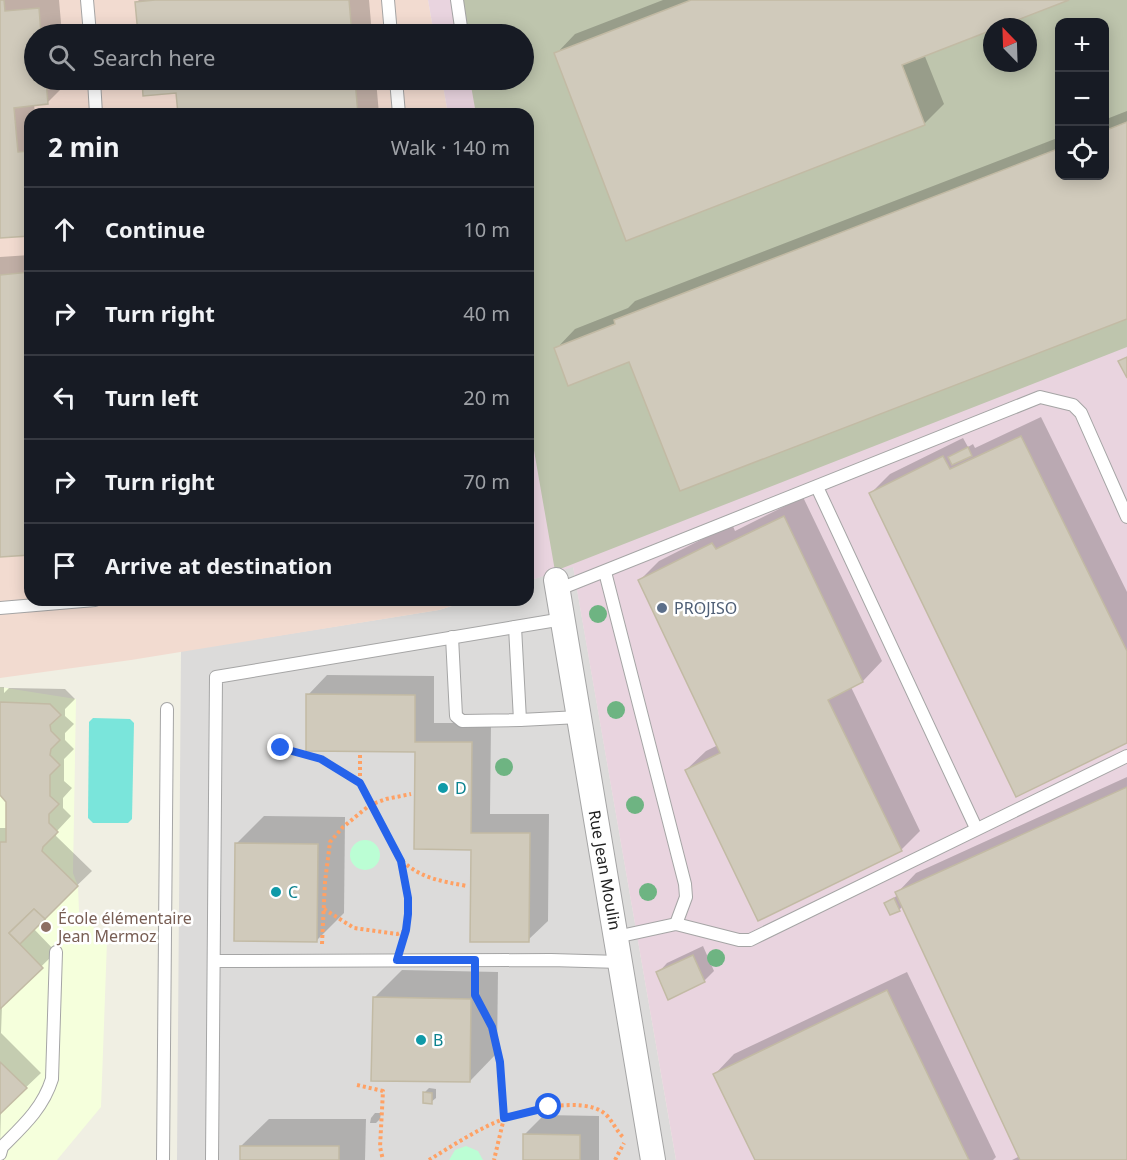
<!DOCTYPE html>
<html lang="en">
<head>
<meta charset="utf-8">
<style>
	:root { --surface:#171b24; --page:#20242c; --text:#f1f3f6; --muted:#9ea1a6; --line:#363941 }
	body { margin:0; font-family:"Noto Sans",sans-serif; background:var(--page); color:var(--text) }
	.controls { position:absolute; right:18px; top:18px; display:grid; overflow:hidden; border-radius:12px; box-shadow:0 3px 15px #0003 }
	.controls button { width:54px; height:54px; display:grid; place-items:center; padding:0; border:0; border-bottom:2px solid var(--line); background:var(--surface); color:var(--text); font:30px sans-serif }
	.compass { position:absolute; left:983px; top:18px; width:54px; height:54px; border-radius:50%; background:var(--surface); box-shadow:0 3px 15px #0003; rotate:337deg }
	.stop { position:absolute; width:18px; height:18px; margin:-14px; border:4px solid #2563eb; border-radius:50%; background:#fff }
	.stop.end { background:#2563eb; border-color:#fff; box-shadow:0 2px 6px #0008 }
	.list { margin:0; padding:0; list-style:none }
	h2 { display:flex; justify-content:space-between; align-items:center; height:78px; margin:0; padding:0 24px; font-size:26px }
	h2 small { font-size:20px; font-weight:400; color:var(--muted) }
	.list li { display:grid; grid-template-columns:39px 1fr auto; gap:18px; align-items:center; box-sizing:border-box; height:84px; padding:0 24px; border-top:2px solid var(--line) }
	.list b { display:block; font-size:22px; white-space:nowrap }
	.list em { font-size:20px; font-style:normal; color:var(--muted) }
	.icon { flex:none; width:33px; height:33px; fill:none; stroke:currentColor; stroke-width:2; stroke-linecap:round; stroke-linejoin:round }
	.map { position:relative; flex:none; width:1127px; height:1160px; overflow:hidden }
	.search { position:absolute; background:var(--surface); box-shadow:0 3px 15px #0003; left:24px; top:24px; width:510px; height:66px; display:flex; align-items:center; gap:15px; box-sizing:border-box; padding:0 21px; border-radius:33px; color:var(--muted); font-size:22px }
	.panel { position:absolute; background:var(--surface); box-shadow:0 3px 15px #0003; left:24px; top:108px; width:510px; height:498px; border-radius:18px }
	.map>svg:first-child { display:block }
	.residential { fill:#dcdbda }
	.commercial { fill:#f2dbd0 }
	.industrial { fill:#e9d4df; fill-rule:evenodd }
	.education { fill:#f5ffdc }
	.construction { fill:#bec5ad; fill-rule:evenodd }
	.park { fill:#bbfed4 }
	.pitch { fill:#7ae5db }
	.shadow { fill:#0003 }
	.building { fill:#d0cabb; stroke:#c2baa4; stroke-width:1.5 }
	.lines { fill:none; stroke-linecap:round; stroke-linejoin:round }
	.service-casing { stroke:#a5a5a5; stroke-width:14 }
	.minor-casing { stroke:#a5a5a5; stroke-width:26 }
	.path { stroke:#ffa164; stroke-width:4; stroke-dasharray:3 3; stroke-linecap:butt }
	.service { stroke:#fff; stroke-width:12 }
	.minor { stroke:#fff; stroke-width:24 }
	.tree { fill:#6eb482 }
	.route { stroke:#2563eb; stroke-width:8 }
	.service-dot { fill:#5c6f8a; stroke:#fff; stroke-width:2 }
	.culture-dot { fill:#0f9aa8; stroke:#fff; stroke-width:2 }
	.education-dot { fill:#8d6e63; stroke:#fff; stroke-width:2 }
	.labels { text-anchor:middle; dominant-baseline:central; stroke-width:5; stroke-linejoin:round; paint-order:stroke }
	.service-label { font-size:16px; fill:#4e5e75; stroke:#fff; text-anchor:start }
	.culture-label { font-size:16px; fill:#0d838f; stroke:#fff; text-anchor:start }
	.street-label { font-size:16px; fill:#1e1e1e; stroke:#fff }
	.education-label { font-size:16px; fill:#785e54; stroke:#fff; text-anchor:start }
</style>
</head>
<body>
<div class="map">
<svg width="1127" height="1160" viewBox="0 0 1127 1160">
	<rect width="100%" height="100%" fill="#f0efe3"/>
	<!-- residential -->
	<polygon class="residential" points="573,566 676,1160 177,1160 181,651 439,610 471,600 528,600 528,581"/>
	<!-- commercial -->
	<polygon class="commercial" points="0,0 428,0 434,34 34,34 34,80 442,80 448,114 30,114 30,600 471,600 439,610 131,660 0,678"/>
	<!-- industrial -->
	<path class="industrial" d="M428 0H1127V1160H676L573 567 528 581V114H448L442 80H524V34H434ZM1060 22H1104V176H1060ZM992 27H1028V63H992Z"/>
	<!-- education -->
	<polygon class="education" points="0,687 76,699 73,873 78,886 79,912 107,941 101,1107 57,1160 0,1160"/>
	<!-- construction -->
	<path class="construction" d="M457 0H1127V347L555 571 528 416V114H476L470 80H524V34H462ZM1060 22H1104V176H1060ZM992 27H1028V63H992Z"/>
	<!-- park -->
	<g class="park">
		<circle cx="365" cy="855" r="15"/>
		<polygon points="466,1146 478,1151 483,1160 449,1160 455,1150"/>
	</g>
	<!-- pitch -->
	<polygon class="pitch" points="93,718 130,719 134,723 132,819 128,823 93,823 88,818 89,722"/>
	<!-- shadow -->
	<g class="shadow">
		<polygon points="0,0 59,0 62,34 34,34 34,80 66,80 67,83 47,103 34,104 35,114 30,114 30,235 0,237"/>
		<polygon points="139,0 369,0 372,34 139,34 137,2"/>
		<polygon points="663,0 1065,0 924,54 944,104 924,124 556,54 575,34"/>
		<polygon points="143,80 376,80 379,114 179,114 178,92 144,95"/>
		<polygon points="1127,111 1127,317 630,360 556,349 575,329 628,308 635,301 1060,137 1060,176 1104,176 1104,120"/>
		<polygon points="30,255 30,553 0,556 0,257"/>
		<polygon points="1041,417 1127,592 1127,741 871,493 890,474 963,438 968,447 973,444 975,448"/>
		<polygon points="803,497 882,661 863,681 851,687 920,831 901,850 686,770 706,751 718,745 640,580 659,561 732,524 735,531"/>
		<polygon points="327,675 434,676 434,723 491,723 490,814 549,814 548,921 528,940 416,751 308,695"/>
		<polygon points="0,687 4,687 4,693 9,688 65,689 75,699 65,709 65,716 74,724 65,733 65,740 74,749 64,759 64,781 72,788 63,798 63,808 71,816 57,831 56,836 92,871 33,928 56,952 2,1005 1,1033 41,1073 1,1111 0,1146 0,828 8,828 8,801 0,793"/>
		<polygon points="1127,777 1127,1160 1012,1160 1020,1156 903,906 899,910 886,903 898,895 897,893 916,873"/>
		<polygon points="264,816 345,817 344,913 316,941 236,844"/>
		<polygon points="703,946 714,971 704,981 658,973 667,963"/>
		<polygon points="402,970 498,972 497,1053 470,1081 374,998"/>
		<polygon points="907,972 996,1157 993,1160 757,1160 715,1074 734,1054"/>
		<polygon points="429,1088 436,1089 436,1098 431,1102 424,1093"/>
		<polygon points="375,1113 381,1113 380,1119 376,1123 370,1123 371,1118"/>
		<polygon points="544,1115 599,1116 599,1160 524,1160 524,1135"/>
		<polygon points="269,1119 366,1119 365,1160 241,1160 241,1146"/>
	</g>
	<!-- building -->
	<g class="building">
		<polygon points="0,0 4,0 5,11 39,8 41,34 34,34 34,80 46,80 48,104 14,108 18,152 30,151 30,236 0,238"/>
		<polygon points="155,0 349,0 352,34 138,34 135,2"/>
		<polygon points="691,0 1069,0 999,27 992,27 992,30 902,65 925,125 626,241 554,53"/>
		<polygon points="142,80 355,80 358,114 178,114 176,93 143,96"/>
		<polygon points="1127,122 1127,319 680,491 629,362 568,386 554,348 615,324 614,320 1060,148 1060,176 1104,176 1104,131"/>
		<polygon points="30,272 30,555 0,557 0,275"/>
		<polygon points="1127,357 1127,378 1118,361"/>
		<polygon points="1021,436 1127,651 1127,743 1016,797 869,493 943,456 950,469"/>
		<polygon points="968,447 972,456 952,465 948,457"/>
		<polygon points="784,516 863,682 828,700 902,851 758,921 685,770 720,753 638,580 712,543 716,549"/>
		<polygon points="306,694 415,695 415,742 472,742 471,833 530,833 529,942 470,942 471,850 414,849 415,752 306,751"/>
		<polygon points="0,702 50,704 61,715 50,725 51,731 60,740 51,749 50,755 60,765 50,775 50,796 59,804 49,814 49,823 58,832 43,847 42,851 78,886 45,919 34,909 9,933 43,968 0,1009 0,842 6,842 6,802 0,795"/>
		<polygon points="1127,787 1127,1160 1020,1160 895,892"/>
		<polygon points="235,843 318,844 317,942 234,941"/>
		<polygon points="894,898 900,911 890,915 884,903"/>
		<polygon points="34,909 45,919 20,944 9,933"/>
		<polygon points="693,955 705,982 668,1000 656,972"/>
		<polygon points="887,990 969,1160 755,1160 713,1074"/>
		<polygon points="373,997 471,999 470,1082 371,1081"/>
		<polygon points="0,1062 27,1088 0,1114"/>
		<polygon points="423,1092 432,1093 432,1104 423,1103"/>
		<polygon points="523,1134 580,1135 580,1160 523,1160"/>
		<rect x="240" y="1146" width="99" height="14"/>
	</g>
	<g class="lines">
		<defs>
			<g id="service">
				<polyline points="87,0 90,34"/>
				<polyline points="388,0 391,34"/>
				<polyline points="457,0 462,34"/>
				<polyline points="94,80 96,114"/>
				<polyline points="396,80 399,114"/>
				<polyline points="817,487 976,828"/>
				<polyline points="605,572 685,884 686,897 676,924"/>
				<polyline points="557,590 1040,397 1073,405 1081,413 1127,517"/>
				<polyline points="0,608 95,600"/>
				<polyline points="452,637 456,716 462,721 520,720 515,627"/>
				<polyline points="520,720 579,717"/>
				<polyline points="616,937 676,924 739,940 750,940 1127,756"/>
				<polyline points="215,961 551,960 620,962"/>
				<path d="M0 1154 2 1147C23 1126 43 1108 52 1079L56 952"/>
				<polyline points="163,1160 167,709"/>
				<polyline points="212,1160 216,677 563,619"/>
			</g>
			<polyline id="minor" points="556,580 653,1160"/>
		</defs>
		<!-- service casing -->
		<use href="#service" class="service-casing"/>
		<!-- minor casing -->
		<use href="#minor" class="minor-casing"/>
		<!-- path -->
		<g class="path">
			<polyline points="281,748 321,759 360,783 401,861 408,899 406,930 403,942"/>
			<polyline points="360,782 360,755"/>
			<path d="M402 861C423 879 441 881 467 886"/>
			<polyline points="324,909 354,928 397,934 406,931"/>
			<polyline points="322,944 325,882 330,842 343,827 370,805 386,799 411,794"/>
			<polyline points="475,979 475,995 492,1027 500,1062 504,1118 494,1160"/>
			<polyline points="357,1085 383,1091 380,1147 383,1160"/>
			<path d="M429 1160C452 1146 476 1130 501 1120 524 1110 582 1096 604 1113 612 1119 616 1131 624 1138"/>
			<polyline points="615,1160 624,1143"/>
		</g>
		<!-- service -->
		<use href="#service" class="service"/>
		<!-- minor -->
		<use href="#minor" class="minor"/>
	</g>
	<!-- trees -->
	<g class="tree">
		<circle cx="598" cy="614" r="9"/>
		<circle cx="616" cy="710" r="9"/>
		<circle cx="504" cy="767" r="9"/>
		<circle cx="635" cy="805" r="9"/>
		<circle cx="648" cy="892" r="9"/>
		<circle cx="716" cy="958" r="9"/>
	</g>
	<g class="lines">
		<!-- route -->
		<polyline class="route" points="281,748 321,759 360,783 401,861 408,898 408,914 406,930 397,960 475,960 475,995 492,1027 500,1062 504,1118 549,1107"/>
	</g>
	<!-- markers -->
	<circle class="service-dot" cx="662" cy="608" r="6"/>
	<g class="culture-dot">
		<circle cx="443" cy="788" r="6"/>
		<circle cx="276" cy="892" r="6"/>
		<circle cx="421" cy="1040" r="6"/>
	</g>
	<circle class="education-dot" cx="46" cy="927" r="6"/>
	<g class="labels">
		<!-- service labels -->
		<g class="service-label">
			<text x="674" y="608">PROJISO</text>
		</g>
		<!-- culture labels -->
		<g class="culture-label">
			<text x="455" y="788">D</text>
			<text x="288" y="892">C</text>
			<text x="433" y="1040">B</text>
		</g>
		<!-- street labels -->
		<g class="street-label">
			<text transform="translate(605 870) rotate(80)">Rue Jean Moulin</text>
		</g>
		<!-- education labels -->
		<g class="education-label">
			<text x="58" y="918">École élémentaire<tspan x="58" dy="18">Jean Mermoz</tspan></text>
		</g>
	</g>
</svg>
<div class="controls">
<button>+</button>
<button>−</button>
<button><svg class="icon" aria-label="locate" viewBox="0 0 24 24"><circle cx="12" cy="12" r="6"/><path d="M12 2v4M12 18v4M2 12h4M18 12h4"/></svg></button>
</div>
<svg class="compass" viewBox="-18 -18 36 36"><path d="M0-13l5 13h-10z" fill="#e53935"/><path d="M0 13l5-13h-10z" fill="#9ea1a6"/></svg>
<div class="stop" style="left:549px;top:1107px"></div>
<div class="stop end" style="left:281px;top:748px"></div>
<div class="search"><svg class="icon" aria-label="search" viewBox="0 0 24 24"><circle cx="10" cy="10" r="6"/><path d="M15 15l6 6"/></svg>Search here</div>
<section class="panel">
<h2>2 min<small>Walk · 140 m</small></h2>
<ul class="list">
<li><svg class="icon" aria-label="ahead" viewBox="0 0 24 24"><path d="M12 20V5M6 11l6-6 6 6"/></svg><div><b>Continue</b></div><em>10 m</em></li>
<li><svg class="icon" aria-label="right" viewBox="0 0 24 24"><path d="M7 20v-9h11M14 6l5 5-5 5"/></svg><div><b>Turn right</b></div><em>40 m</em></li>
<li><svg class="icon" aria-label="left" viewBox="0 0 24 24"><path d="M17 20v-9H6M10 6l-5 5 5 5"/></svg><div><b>Turn left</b></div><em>20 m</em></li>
<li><svg class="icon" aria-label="right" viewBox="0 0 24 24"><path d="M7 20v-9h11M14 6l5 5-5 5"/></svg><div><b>Turn right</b></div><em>70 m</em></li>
<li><svg class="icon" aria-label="arrive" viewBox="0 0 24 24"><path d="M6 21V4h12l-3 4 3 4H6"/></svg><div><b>Arrive at destination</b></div></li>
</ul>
</section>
</div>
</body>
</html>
